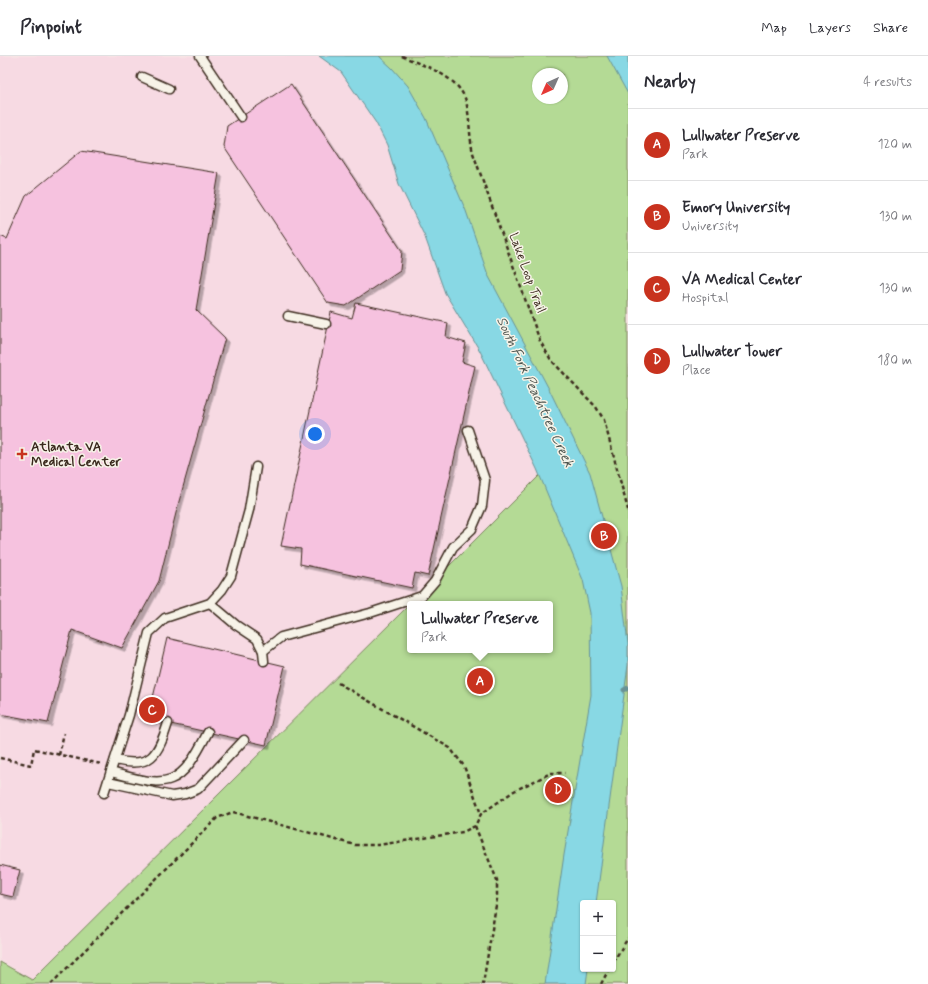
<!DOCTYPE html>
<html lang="en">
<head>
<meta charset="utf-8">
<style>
	:root { --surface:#fff; --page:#f2f2f3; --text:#2b2b33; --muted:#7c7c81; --line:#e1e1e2; --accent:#c8321e }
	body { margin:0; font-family:Mynerve,sans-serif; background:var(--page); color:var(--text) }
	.controls { position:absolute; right:12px; bottom:12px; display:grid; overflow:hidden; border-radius:4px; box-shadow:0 1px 3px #0004 }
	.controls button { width:36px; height:36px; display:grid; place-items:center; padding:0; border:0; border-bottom:1px solid var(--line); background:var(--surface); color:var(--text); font:20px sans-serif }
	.compass { position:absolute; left:532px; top:12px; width:36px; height:36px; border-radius:50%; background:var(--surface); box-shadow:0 1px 3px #0004; rotate:225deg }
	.you { position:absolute; left:315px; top:378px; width:14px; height:14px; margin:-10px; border:3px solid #fff; border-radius:50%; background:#1a73e8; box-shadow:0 0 0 6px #1a73e833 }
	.badge { display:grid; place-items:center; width:26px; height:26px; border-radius:50%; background:var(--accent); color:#fff; font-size:13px; font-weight:700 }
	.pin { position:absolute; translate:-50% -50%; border:2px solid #fff; box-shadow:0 1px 4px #0006 }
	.popup { position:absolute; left:407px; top:545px; width:146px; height:52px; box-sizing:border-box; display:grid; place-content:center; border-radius:4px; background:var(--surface); filter:drop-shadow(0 1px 3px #0005); font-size:13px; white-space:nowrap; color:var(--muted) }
	.popup b { font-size:15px; color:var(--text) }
	.popup::after { content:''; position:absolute; left:50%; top:100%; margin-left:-8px; border:8px solid transparent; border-top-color:var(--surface) }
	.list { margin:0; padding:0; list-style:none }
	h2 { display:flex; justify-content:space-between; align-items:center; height:52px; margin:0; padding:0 16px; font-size:17px }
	h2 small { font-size:13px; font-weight:400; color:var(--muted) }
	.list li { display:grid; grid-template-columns:26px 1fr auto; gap:12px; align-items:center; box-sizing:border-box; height:72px; padding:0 16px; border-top:1px solid var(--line) }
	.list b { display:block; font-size:15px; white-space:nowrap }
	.list p { margin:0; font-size:13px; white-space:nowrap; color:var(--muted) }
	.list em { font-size:13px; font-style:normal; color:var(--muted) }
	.map { position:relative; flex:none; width:628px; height:928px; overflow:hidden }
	header { display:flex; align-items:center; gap:24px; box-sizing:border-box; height:56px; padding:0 20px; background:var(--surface); border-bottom:1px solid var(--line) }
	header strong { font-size:19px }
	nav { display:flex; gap:22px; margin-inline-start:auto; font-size:14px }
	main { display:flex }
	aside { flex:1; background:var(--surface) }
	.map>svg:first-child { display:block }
	.built { fill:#f7dae3; fill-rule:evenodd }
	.green { fill:#b4da95; stroke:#78825a; fill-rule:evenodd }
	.water { fill:#88d8e4; stroke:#699295 }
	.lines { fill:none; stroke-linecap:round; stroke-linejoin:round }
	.stream { stroke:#699295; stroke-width:5 }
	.building { fill:#f6c2df; stroke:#3b2a1e; filter:url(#shadow) }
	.lane-casing { stroke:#3b2a1e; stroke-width:11 }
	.path { stroke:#3b2a1e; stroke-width:2.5; stroke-dasharray:4 3; stroke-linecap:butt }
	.lane { stroke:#f7f3e8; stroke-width:8 }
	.poi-dot { fill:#c8321e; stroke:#f7f3e8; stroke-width:1.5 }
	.labels { text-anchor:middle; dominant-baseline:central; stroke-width:3; stroke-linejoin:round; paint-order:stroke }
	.street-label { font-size:13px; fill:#3b2a1e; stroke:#f7f3e8 }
	.poi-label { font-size:13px; font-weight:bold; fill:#3b2a1e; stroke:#f7f3e8; text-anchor:start }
	.water-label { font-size:14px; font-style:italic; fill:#4e5650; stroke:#f7f3e8 }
</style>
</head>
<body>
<header>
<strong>Pinpoint</strong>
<nav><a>Map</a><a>Layers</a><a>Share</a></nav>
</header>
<main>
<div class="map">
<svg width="628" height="928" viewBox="0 0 628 928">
	<defs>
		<filter id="shadow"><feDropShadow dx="3.5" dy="3.5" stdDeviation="0" flood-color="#0004"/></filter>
	</defs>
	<rect width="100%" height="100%" fill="#f7e4e5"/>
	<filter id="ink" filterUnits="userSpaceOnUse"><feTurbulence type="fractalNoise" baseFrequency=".025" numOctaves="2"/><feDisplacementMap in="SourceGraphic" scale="8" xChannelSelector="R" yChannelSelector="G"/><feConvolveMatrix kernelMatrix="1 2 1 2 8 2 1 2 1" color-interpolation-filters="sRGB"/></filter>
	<g filter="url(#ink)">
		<!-- built -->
		<path class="built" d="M0 0H331L367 19 628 0V928H566L555 404 32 924 0 904ZM538 18H562V42H538ZM583 847H613V913H583Z"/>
		<!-- green -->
		<path class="green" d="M345 0H628V928H0V906L32 924 410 548V594H550V548H411L555 404ZM538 18H562V42H538ZM583 847H613V913H583Z"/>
		<!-- water -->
		<g class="water">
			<polygon points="319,0 379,0 392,12 408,30 426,62 466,155 488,219 549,333 590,417 621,530 628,588 628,609 596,847 583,847 583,913 588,913 586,928 545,928 564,799 591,639 590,557 583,524 537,413 480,295 445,237 425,181 399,128 387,89 376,67 341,16"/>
			<polygon points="607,0 628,0 628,38"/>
		</g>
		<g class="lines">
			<!-- stream -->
			<polyline class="stream" points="624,634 628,632"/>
		</g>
		<!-- building -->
		<g class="building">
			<polygon points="291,28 402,195 400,214 346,250 328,247 224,91 227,70"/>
			<polygon points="81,95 219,117 196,254 225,282 178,449 159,525 122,592 72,574 48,667 0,658 0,180 7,183 26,140"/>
			<polygon points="356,247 448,267 446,281 466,287 462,306 475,310 428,520 415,517 412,532 300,508 301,493 281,490 331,256 352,262"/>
			<polygon points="167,582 285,610 266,689 148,663"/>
			<polygon points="0,809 20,814 13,841 0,838"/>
		</g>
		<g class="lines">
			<defs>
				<g id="lane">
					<polyline points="200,0 241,61"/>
					<polyline points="142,21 169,33"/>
					<polyline points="288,260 326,268"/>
					<polyline points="210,547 236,569 257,583 263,595 264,605"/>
					<polyline points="263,595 281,581 370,557 422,540 435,525 453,491 472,473 482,450 485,424 468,374"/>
					<path d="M115 704C151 713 158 699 168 667"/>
					<path d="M111 716C170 733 180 731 208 676"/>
					<polyline points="108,726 172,740 185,738 198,733 244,684"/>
					<polyline points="104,737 129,659 149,577 165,562 210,547 222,534 231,520 249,454 256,411"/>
				</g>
			</defs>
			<!-- lane casing -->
			<use href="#lane" class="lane-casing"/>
			<!-- path -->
			<g class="path">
				<path d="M402 0C423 10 458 19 466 45 470 61 469 80 473 97L540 285 551 304 596 351 604 364 628 454"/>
				<polyline points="338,627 450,692 464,710 481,758"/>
				<polyline points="59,699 64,677"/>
				<polyline points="0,702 31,709 34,693 101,708"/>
				<polyline points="475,770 497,824 497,843 483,928"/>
				<polyline points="613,906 628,882"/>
				<polyline points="51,928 217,762 233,756 355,789 378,789 463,776 475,770 481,758 514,735 551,717 565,717"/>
				<polyline points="601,928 609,913"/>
			</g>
			<!-- lane -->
			<use href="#lane" class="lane"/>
		</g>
	</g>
	<!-- markers -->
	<path class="poi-dot" d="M20 392h4v4h4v4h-4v4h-4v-4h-4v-4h4z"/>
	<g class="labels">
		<!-- street labels -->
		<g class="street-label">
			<text transform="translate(527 217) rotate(70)">Lake Loop Trail</text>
		</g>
		<!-- poi labels -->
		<g class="poi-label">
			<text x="31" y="391">Atlanta VA<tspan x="31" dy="15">Medical Center</tspan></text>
		</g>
		<!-- water labels -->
		<g class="water-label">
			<text transform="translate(535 336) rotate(65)">South Fork Peachtree Creek</text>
		</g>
	</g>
</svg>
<div class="controls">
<button>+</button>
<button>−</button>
</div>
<svg class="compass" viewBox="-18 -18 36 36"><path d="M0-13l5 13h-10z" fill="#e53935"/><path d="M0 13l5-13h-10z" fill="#7c7c81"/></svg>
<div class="you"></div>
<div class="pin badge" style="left:480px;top:625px">A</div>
<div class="popup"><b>Lullwater Preserve</b>Park</div>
<div class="pin badge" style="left:604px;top:480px">B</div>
<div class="pin badge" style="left:152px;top:654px">C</div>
<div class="pin badge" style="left:558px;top:734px">D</div>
</div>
<aside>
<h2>Nearby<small>4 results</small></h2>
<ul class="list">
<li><span class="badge">A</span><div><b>Lullwater Preserve</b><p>Park</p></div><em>120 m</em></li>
<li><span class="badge">B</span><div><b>Emory University</b><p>University</p></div><em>130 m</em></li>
<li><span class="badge">C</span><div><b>VA Medical Center</b><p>Hospital</p></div><em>130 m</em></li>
<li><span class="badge">D</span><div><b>Lullwater Tower</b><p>Place</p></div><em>180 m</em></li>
</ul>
</aside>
</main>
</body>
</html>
